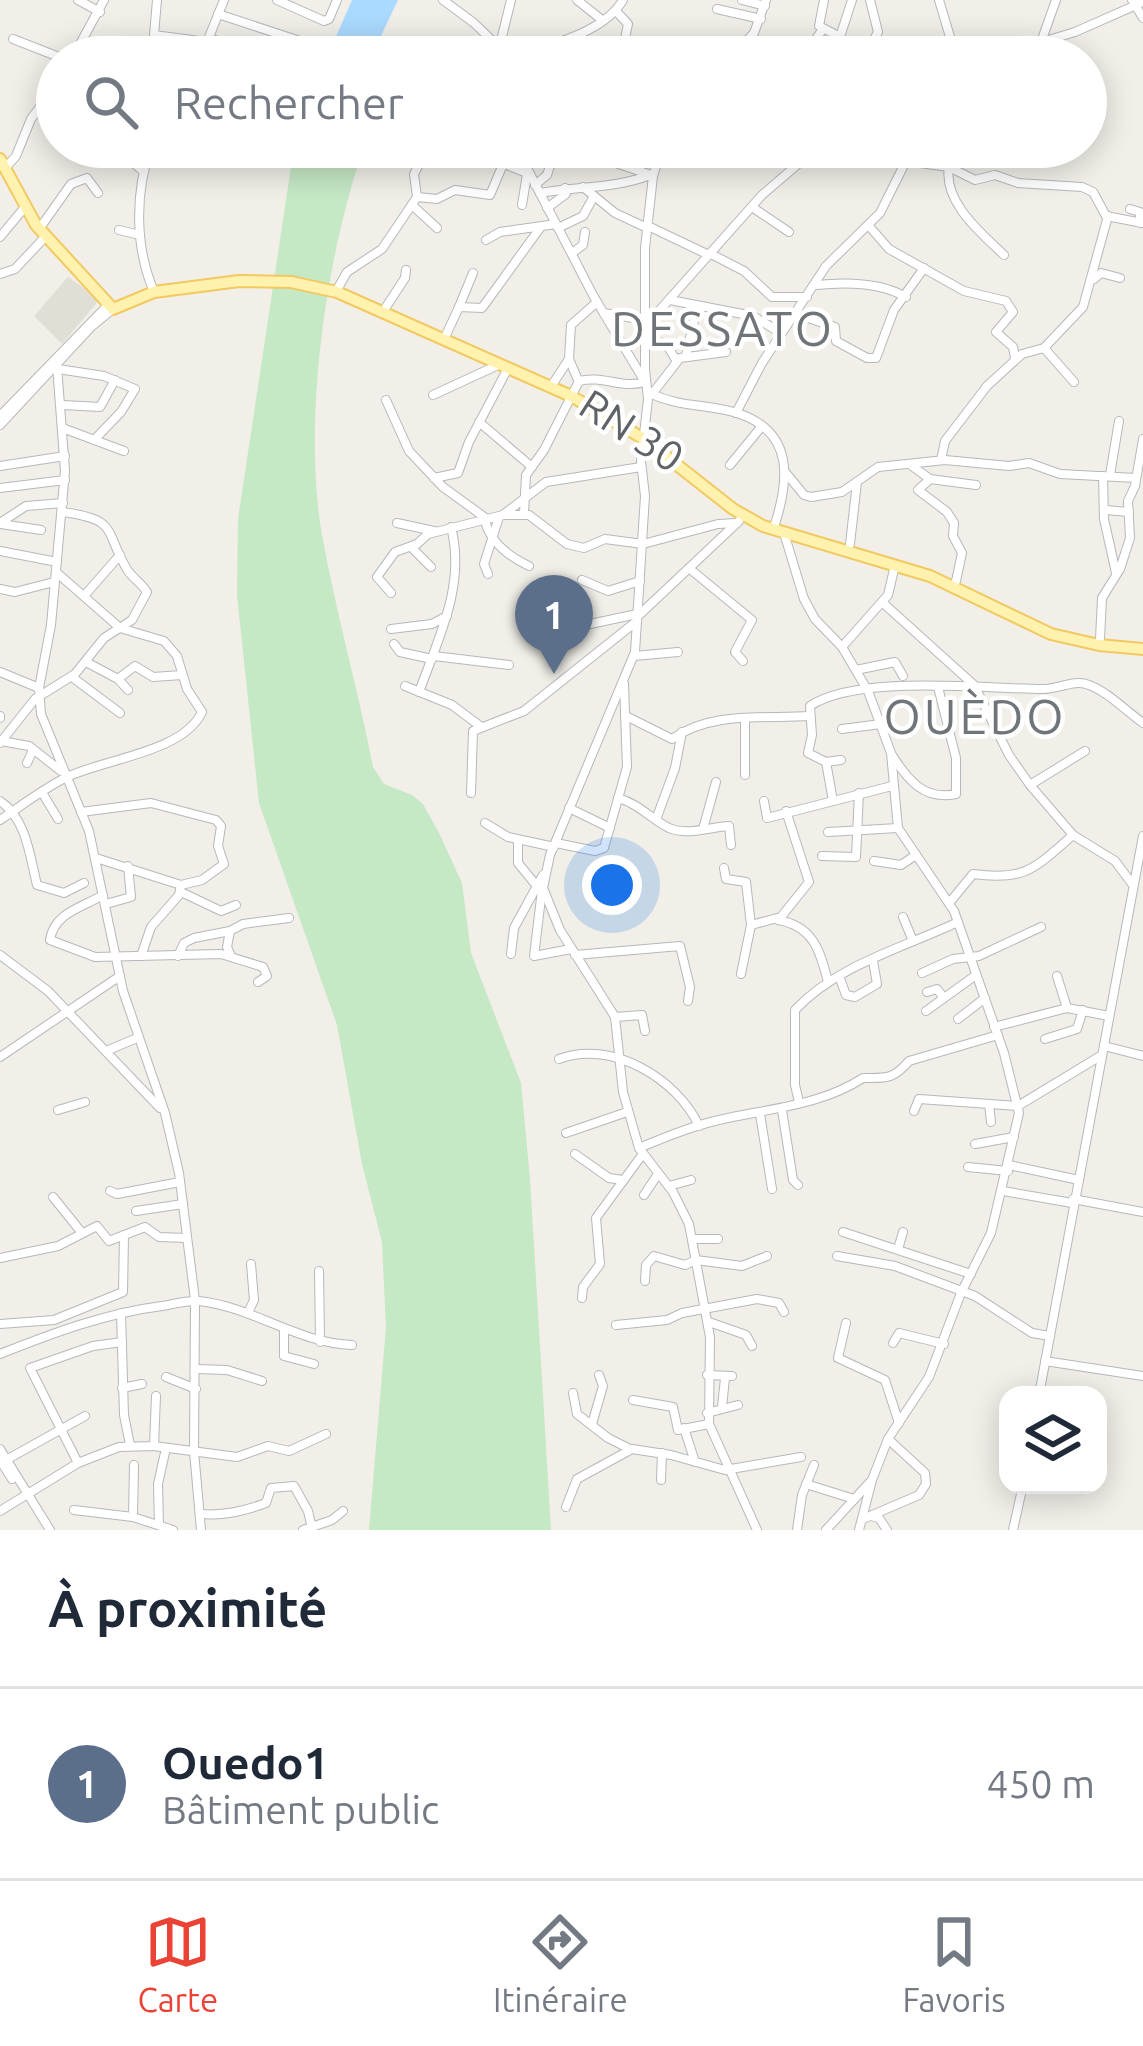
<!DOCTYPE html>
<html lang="fr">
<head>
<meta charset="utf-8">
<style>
	:root { --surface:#fff; --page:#f2f2f3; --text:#1f2937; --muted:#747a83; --line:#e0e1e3; --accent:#ea4335 }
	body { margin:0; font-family:Ubuntu,sans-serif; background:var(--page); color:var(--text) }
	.controls { position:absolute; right:36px; bottom:36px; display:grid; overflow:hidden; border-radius:24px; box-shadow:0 6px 30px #0003 }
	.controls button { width:108px; height:108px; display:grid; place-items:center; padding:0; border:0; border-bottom:3px solid var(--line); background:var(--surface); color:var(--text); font:60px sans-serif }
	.you { position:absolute; left:612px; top:885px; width:42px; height:42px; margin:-30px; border:9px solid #fff; border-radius:50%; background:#1a73e8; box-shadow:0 0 0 18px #1a73e833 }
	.badge { display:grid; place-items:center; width:78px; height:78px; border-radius:50%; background:var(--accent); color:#fff; font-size:39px; font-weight:700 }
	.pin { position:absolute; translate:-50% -99px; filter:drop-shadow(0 3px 6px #0008) }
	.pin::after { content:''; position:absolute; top:63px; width:42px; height:36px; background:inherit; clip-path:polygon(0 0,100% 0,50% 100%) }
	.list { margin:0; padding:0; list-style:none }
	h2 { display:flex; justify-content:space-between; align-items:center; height:156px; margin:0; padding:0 48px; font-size:51px }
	h2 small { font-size:39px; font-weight:400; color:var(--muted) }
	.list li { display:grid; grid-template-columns:78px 1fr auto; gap:36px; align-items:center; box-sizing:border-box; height:192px; padding:0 48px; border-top:3px solid var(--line) }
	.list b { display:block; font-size:45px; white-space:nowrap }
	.list p { margin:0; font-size:39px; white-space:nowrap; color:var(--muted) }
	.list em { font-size:39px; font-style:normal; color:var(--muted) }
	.icon { flex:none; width:66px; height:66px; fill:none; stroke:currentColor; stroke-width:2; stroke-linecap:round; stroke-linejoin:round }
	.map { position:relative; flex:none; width:1143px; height:1530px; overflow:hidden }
	.search { position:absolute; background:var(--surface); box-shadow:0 6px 30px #0003; left:36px; right:36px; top:36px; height:132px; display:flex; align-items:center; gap:30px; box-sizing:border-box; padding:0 42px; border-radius:66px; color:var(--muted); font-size:45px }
	.sheet { height:348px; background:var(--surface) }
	nav { display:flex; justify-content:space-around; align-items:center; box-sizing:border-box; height:168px; border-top:3px solid var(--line); background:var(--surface); font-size:33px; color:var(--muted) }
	nav a { display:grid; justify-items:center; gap:6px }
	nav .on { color:var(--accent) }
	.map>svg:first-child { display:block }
	.education { fill:#e1ded6 }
	.green { fill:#c5e8c5 }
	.water { fill:#aadaff }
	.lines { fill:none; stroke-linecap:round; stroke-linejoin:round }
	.minor-casing { stroke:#b5b8bc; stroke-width:10 }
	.major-casing { stroke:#f2c960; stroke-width:14 }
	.minor { stroke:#fff; stroke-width:8 }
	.major { stroke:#fff2af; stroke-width:10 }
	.labels { text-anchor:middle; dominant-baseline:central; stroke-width:9; stroke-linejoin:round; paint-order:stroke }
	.street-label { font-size:42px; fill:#5f6368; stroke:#fff }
	.quarter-label { font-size:48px; letter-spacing:3px; fill:#70757a; stroke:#fff }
</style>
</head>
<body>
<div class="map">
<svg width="1143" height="1530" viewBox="0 0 1143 1530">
	<rect width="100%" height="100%" fill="#f1efe8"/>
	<!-- education -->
	<polygon class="education" points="68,277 100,299 62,344 34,316"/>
	<!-- green -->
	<path class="green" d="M294 147H364C326 256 302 420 322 535 336 613 358 689 373 767L384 784 412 795 423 804 439 833 462 883 471 953 521 1083 530 1179 551 1530H369L386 1327 382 1242 362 1164 337 1025 259 803 237 595 238 519Z"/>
	<!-- water -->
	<polygon class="water" points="352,0 398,0 379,40 375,57 327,57"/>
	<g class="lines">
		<defs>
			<g id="minor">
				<polyline points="78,0 100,12"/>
				<polyline points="157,0 154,35 207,42"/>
				<polyline points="277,0 324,21 329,19 337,0"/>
				<polyline points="443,0 474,23 509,57"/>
				<polyline points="577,0 602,20"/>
				<polyline points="742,0 765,6"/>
				<polyline points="824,0 819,26 840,37 861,57"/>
				<polyline points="939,0 956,57"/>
				<polyline points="1132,0 1143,18"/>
				<polyline points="717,9 761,19"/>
				<polyline points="616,11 628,24 623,48 633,57"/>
				<polyline points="218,14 309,44"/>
				<polyline points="840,37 852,0"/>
				<polyline points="209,38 262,56"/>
				<polyline points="13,39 59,57"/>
				<polyline points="568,40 588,57"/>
				<polyline points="1041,42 1056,0"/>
				<polyline points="1025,48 1033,57"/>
				<polyline points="73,57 104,0"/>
				<polyline points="201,57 224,0"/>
				<polyline points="497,57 511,0"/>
				<path d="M517 57C550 44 604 33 623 0"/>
				<polyline points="640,57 648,41"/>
				<polyline points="731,57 754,33 766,0"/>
				<polyline points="814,57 813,43 823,29"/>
				<polyline points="864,57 878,32 870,0"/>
				<polyline points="993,57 1075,32 1143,2"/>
				<polyline points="49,96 57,113"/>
				<path d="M151 147C135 191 135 244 152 287"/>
				<path d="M516 147 594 297 645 382C621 389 603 375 579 381"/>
				<polyline points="595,147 607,160 651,175"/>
				<polyline points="662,147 653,176 645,248 645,369 648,399 641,461 645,496 635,652 550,855 543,888 560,930 615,1017 623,1092 639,1148 673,1192 689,1224 710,1337 709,1424 757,1530"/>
				<polyline points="843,147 856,147"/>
				<polyline points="874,147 905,161 949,167 975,180 995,175 1018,183 1082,187 1093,192 1106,216 1143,223"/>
				<polyline points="110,155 131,161 144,172"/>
				<polyline points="7,166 16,156 31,119 57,84"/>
				<path d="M949 167C943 202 981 233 1004 255"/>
				<polyline points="535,185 547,175 551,163 543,153"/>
				<polyline points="583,187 615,213 645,227"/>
				<path d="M540 193C578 186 614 189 650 175"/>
				<polyline points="417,197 437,199 455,190 490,195 504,162"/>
				<polyline points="412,205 437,228"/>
				<polyline points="522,205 527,174"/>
				<polyline points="752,207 789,232"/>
				<polyline points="547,208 566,194 565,188"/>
				<polyline points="1130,209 1140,212 1140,223"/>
				<polyline points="42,225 71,184 87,178 98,193"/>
				<polyline points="646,225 709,255"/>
				<polyline points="869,226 889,249 964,291 1006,301 1013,312 996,332 1013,347 1015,358"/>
				<polyline points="558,228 583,216 594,196"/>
				<polyline points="119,230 140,235"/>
				<polyline points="0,237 25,207"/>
				<polyline points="486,240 500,232 556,224"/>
				<polyline points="572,253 583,245 585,232"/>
				<polyline points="711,254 744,271 772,297 807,297"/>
				<polyline points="0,274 15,269 46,236"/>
				<polyline points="1094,279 1101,273 1120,278"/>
				<path d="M816 285C844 282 880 282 906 297"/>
				<polyline points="338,288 347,272 382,249 417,197 414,174 423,157 474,152 527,173"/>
				<polyline points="670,300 753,316 781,333"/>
				<polyline points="386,307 405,278 406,270"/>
				<polyline points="459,307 473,273"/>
				<polyline points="604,313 650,321 762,195 818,147"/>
				<polyline points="796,314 835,327 836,341 867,358 876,358 894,310 924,268"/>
				<polyline points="645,333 668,347 676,360"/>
				<polyline points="446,335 459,307 482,308 540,228"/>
				<polyline points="1044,348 1074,382"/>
				<polyline points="686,356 697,307"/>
				<polyline points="57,366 65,471 51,625 39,688 41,714 89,831 123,991 165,1113 179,1173 195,1300 194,1451 201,1530"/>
				<polyline points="58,369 104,376 135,389 121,412 94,440"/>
				<polyline points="578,380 569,359 571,325 597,302"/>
				<polyline points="554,382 569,359"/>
				<path d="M649 393C684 409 709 403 740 414 794 433 789 480 775 524"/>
				<polyline points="652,394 680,358 726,352"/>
				<polyline points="433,395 498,365"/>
				<polyline points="386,400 409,451 443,487 487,519"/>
				<polyline points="63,405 100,407 115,380"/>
				<polyline points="736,413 762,363 826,266 880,213 913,147"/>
				<polyline points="0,416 109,304"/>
				<polyline points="479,422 532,467"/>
				<polyline points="0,425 91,327 113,309"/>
				<polyline points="65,429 124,451"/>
				<polyline points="941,460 945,441 987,386 1022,354 1044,348 1083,307 1108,216"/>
				<polyline points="730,465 762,426"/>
				<polyline points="0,466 65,456"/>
				<polyline points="912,466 930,479 976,485"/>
				<polyline points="786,473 804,495 811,497 842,492 878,467 945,460 1009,466 1029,463 1060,474 1136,478"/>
				<polyline points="1110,475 1119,421"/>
				<polyline points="1103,476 1104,519 1116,573"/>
				<polyline points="434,478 458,473 469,442 508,368"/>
				<polyline points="930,479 918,490 947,512 954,523 953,536 962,553 956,581"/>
				<polyline points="0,488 65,480"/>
				<polyline points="1106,510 1129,512"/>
				<polyline points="524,513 526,475 544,450 579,381"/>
				<polyline points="504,514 546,482 641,467"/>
				<path d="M485 521C490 542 510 557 529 566"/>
				<polyline points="0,523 26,506 63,503"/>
				<polyline points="397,523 434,531"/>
				<polyline points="1,524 41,530"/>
				<polyline points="784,533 804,599 815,619 842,647 868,691 891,753 898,828 954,911 1004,1053 1019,1113 991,1233 961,1293 929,1377 888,1439 872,1480 859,1530"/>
				<polyline points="850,544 857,482"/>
				<polyline points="411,547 431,567"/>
				<polyline points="0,551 57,562"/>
				<polyline points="690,569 752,620 735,652 743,661"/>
				<polyline points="488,574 484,564 499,517"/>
				<polyline points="582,580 608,591 640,581"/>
				<polyline points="0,589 15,592 54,582"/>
				<polyline points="391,593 377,577 395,552 417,544 428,534 503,515 529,515 567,544 584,548 605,539 643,544 718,524 737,523"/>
				<polyline points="84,596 120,555"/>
				<polyline points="883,603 974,685 1009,755 1030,785 1073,835 1115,861 1133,885"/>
				<polyline points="637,617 739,521"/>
				<polyline points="391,629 432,624 447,616"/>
				<polyline points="553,632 637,614"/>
				<polyline points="1100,639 1102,598 1120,569 1130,538 1128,501 1135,486 1143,439"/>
				<polyline points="394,644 400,652 432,659"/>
				<polyline points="842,647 888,595 895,565"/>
				<polyline points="434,656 509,665"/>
				<polyline points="634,656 678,652"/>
				<polyline points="86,662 118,679 128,690"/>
				<polyline points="856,670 895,662 903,676"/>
				<polyline points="0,672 39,688"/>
				<polyline points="72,677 120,713"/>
				<polyline points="118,679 135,666 153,677 182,675"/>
				<polyline points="405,686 452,705 480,726"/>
				<path d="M419 692C439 637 466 584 451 527"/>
				<path d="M628 717 672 739C711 711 764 719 810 716"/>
				<polyline points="0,718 0,716"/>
				<polyline points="842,729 881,724"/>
				<polyline points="1,741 29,746 61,771"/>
				<path d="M0 743 35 699 75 674 104 638 132 620 147 592C142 584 134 579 128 571 103 530 120 520 63 512"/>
				<path d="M892 755C907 779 924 801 956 794V758L938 687"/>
				<path d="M841 760 826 762 808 753 812 735 810 706C858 674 984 689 1043 689 1058 689 1075 679 1089 685 1108 692 1126 711 1143 723"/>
				<polyline points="826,762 833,801"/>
				<polyline points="27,763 33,750"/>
				<polyline points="745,775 745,718"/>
				<polyline points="1030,785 1085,751"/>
				<polyline points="471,793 473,731 524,711 637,621"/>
				<polyline points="43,794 58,819"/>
				<path d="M618 798C639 804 651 819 669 828 688 836 710 827 729 826L731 845"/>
				<path d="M0 801C26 818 30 856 37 885L64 893 84 883"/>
				<polyline points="764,801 767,818 892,786"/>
				<polyline points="569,808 610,828"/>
				<polyline points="81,812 151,803 216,820 221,826 218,846 224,864 202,880 181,885"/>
				<polyline points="657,817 675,768 682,732"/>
				<path d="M0 820C21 806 43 789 65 778 102 759 183 753 202 712L187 689 177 656 164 641 120 628 56 572"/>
				<polyline points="485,823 508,837 554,847"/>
				<polyline points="703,829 716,782"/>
				<polyline points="828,832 898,828"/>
				<polyline points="518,840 518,863 536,885"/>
				<polyline points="556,843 595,851 604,848 627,767 624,684"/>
				<polyline points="822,856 856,857 859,793"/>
				<polyline points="96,858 181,885 179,895 151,927 141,956"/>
				<polyline points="874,861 901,865 916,855"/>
				<polyline points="724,868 726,879 746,882 751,925 741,974"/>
				<polyline points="542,890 534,956 571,949"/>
				<polyline points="181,892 221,911 236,905"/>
				<path d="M103 895C81 908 54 913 50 940L95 957 221 954 263 967 267 976 258 982"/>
				<path d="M950 902 973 874C1025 881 1034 869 1073 835"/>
				<polyline points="106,904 131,897 128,866"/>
				<polyline points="903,917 913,941"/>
				<path d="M778 920C813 926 820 950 828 982"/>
				<polyline points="751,925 781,917 809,882 786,811"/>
				<polyline points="230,931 227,947 231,956"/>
				<polyline points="511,954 514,928 543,875"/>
				<polyline points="0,955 48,991 160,1108"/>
				<polyline points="575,955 680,946 690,987 688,1001"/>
				<polyline points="178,956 184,943 194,938 230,931 243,924 289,918"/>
				<polyline points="922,973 953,959 979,956 1041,927"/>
				<polyline points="839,976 846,995 855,997 877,984 873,961"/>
				<polyline points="1057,976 1067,1008"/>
				<polyline points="927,992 937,989 944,998"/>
				<polyline points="926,1011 976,975"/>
				<polyline points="615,1017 642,1015 645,1031"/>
				<polyline points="958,1019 985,998"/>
				<polyline points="994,1027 1067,1008 1109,1016"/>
				<polyline points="1045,1039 1077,1029 1083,1010"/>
				<polyline points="1104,1046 1143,1056"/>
				<polyline points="106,1051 137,1038"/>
				<polyline points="0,1057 120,976"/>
				<path d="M559 1059C610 1039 677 1078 699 1126"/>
				<path d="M799 1102 795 1085V1010C837 965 903 948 958 922"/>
				<polyline points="989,1104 991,1122"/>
				<polyline points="58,1110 85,1102"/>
				<polyline points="782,1110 793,1180 798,1185"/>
				<polyline points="914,1111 919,1099 1018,1106 1102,1055"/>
				<polyline points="760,1114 772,1189"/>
				<polyline points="566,1133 627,1112"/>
				<polyline points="975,1144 1014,1137"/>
				<path d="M639 1148C668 1136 697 1124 728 1118 775 1108 823 1104 863 1078 886 1078 893 1080 909 1061L998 1035"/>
				<polyline points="575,1154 609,1178 623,1180"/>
				<polyline points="1009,1165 1079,1180"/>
				<polyline points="968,1167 1008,1171"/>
				<polyline points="669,1186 691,1180"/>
				<polyline points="110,1191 117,1194 180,1182"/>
				<polyline points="1003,1191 1072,1203"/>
				<polyline points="644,1195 658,1174"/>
				<polyline points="53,1197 82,1233"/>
				<polyline points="1073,1199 1143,1212"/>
				<polyline points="136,1211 183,1204"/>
				<polyline points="843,1232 971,1274"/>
				<polyline points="693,1239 718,1239"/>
				<polyline points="898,1249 903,1232"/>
				<polyline points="837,1256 895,1266 975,1296 1032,1333 1050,1336"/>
				<polyline points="0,1258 58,1246 97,1226 109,1241 145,1227 159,1237 187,1238"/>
				<polyline points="319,1271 320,1342"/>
				<polyline points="645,1281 646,1265 654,1256 685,1265 696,1260 742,1266 767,1256"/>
				<polyline points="582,1298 583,1287 600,1264 596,1218 642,1155"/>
				<polyline points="121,1313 124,1415 130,1445"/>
				<polyline points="248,1313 254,1300 251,1264"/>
				<polyline points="709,1322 746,1335 752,1346"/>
				<polyline points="846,1323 838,1358 885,1380 899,1423"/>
				<polyline points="0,1324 54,1320 123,1292 124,1235"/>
				<polyline points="616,1325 667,1320 682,1313 757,1299 779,1303 784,1312"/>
				<polyline points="284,1330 284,1356 314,1364"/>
				<polyline points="893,1343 899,1333 944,1344"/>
				<path d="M0 1354C53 1333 106 1313 162 1306 174 1304 187 1300 199 1301 254 1307 297 1343 352 1345"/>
				<polyline points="1045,1361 1143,1376"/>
				<polyline points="197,1369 227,1370 262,1381"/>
				<polyline points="707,1375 732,1376"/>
				<polyline points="166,1377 196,1389"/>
				<polyline points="122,1388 142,1384"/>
				<polyline points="573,1393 577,1414 608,1438 630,1449"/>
				<polyline points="1039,1395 1143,836"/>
				<polyline points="633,1400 673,1407 678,1430 709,1424"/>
				<polyline points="722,1407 725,1378"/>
				<polyline points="707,1413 738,1405"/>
				<polyline points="592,1424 603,1386 599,1375"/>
				<polyline points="684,1428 695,1462"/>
				<polyline points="154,1446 156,1396"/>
				<polyline points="0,1449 50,1530"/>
				<polyline points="0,1460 12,1479"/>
				<polyline points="6,1460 85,1416"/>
				<polyline points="78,1463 30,1368 93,1346 122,1342"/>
				<polyline points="661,1480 662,1453"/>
				<polyline points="806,1484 854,1499"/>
				<polyline points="566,1507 577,1479 632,1449 671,1455 725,1470 801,1457"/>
				<polyline points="74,1510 133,1517 173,1530"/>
				<polyline points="0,1511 78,1463 119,1447 154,1446 237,1457 268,1446 289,1451 326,1434"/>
				<path d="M201 1514C224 1516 244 1511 266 1503L271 1488 294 1486 308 1511 312 1528"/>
				<polyline points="871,1516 879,1518 887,1530"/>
				<polyline points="133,1517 134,1465"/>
				<polyline points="863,1519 919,1495 926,1484 925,1473 888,1439"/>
				<polyline points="159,1524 158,1484 166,1448"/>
				<polyline points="303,1530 332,1520 343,1511"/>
				<polyline points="797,1530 802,1495 814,1465"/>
				<polyline points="826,1530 871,1481"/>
				<polyline points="1013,1530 1023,1485"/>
			</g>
			<polyline id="major" points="0,159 36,225 113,309 154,292 239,281 291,282 337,292 571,396 644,439 733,509 763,526 930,576 1051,634 1099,645 1143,649"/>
		</defs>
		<!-- minor casing -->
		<use href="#minor" class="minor-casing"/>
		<!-- major casing -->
		<use href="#major" class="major-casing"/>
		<!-- minor -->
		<use href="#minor" class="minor"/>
		<!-- major -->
		<use href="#major" class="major"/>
	</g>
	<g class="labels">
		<!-- street labels -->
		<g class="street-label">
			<text transform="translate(632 430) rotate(33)">RN 30</text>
		</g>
		<!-- quarter labels -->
		<g class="quarter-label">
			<text x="723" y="328">DESSATO</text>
			<text x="975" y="716">OUÈDO</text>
		</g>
	</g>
</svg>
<div class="controls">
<button><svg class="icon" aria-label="layers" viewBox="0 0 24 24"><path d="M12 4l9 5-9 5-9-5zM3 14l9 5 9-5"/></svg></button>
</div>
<div class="you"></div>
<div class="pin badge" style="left:554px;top:674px;background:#5c6f8a">1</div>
<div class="search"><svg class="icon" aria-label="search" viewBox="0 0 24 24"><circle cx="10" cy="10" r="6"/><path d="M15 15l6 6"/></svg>Rechercher</div>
</div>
<section class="sheet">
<h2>À proximité<small></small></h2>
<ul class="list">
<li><span class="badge" style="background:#5c6f8a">1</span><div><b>Ouedo1</b><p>Bâtiment public</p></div><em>450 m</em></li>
</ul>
</section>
<nav>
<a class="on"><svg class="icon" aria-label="map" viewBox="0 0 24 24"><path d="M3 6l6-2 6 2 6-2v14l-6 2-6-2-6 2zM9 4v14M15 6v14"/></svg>Carte</a>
<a><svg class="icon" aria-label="directions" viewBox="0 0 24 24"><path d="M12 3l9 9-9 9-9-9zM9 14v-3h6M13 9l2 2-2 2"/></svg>Itinéraire</a>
<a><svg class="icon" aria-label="saved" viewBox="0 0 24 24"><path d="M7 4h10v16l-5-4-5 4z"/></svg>Favoris</a>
</nav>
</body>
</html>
